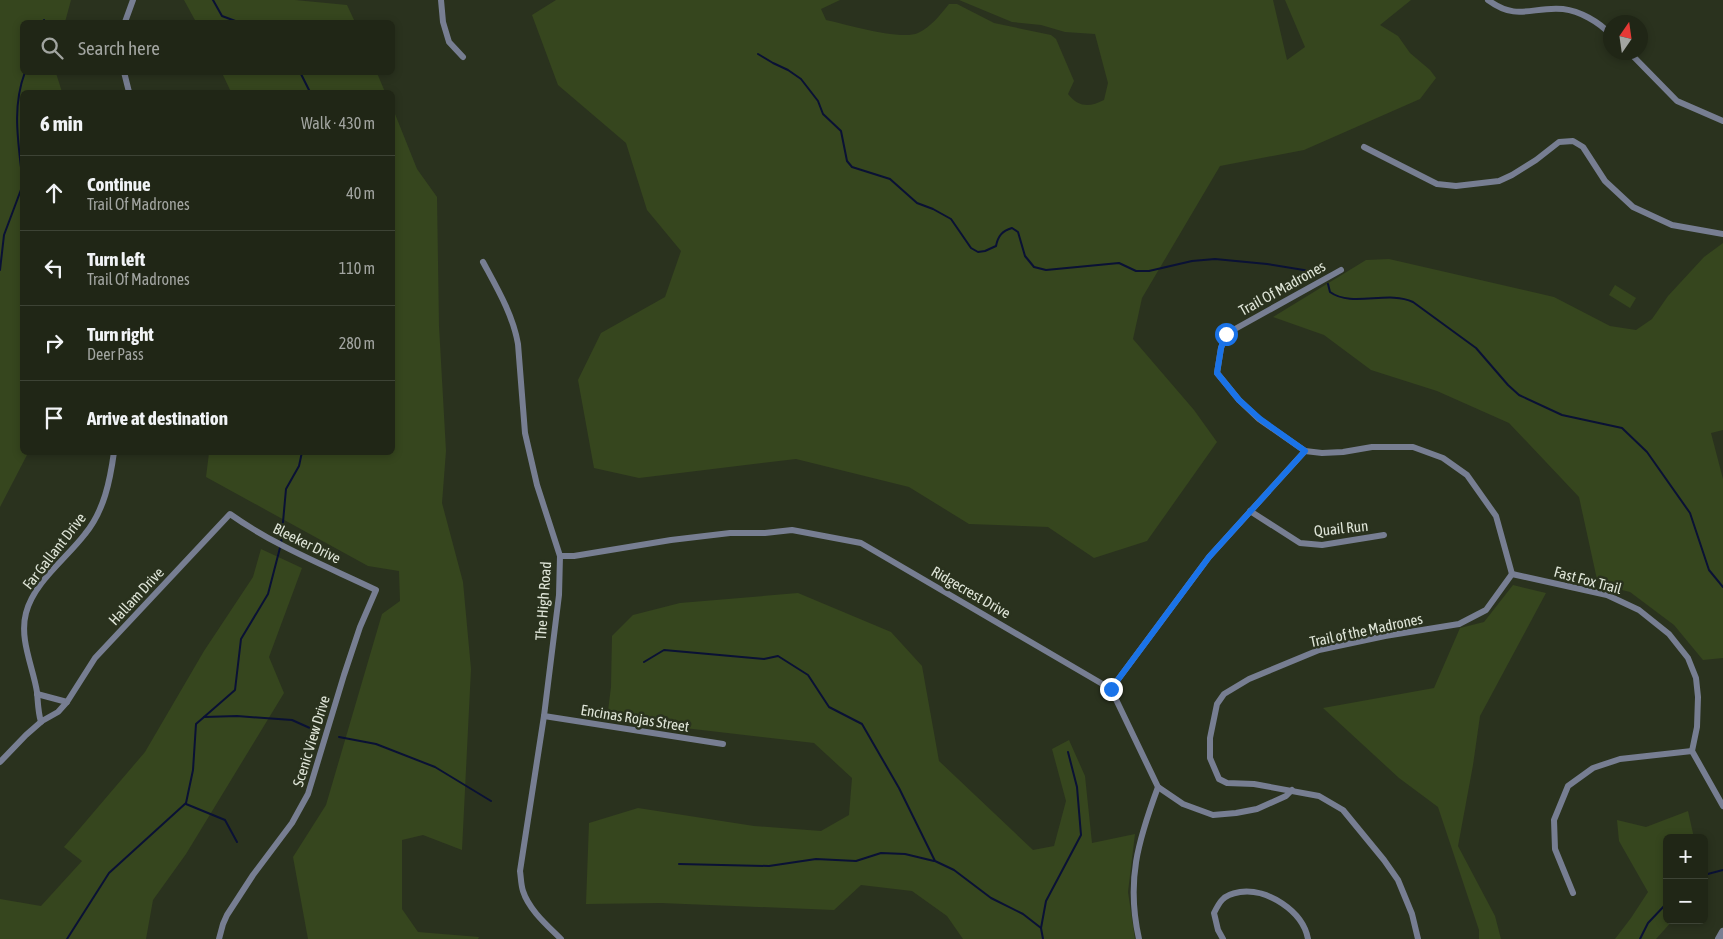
<!DOCTYPE html>
<html lang="en">
<head>
<meta charset="utf-8">
<style>
	:root { --surface:#202616; --page:#282e1f; --text:#f1f3f6; --muted:#a2a5a1; --line:#3d4335 }
	body { margin:0; font-family:"Asap Condensed",sans-serif; background:var(--page); color:var(--text) }
	.controls { position:absolute; right:15px; bottom:15px; display:grid; overflow:hidden; border-radius:8px; box-shadow:0 2px 8px #0003 }
	.controls button { width:45px; height:45px; display:grid; place-items:center; padding:0; border:0; border-bottom:1px solid var(--line); background:var(--surface); color:var(--text); font:25px sans-serif }
	.compass { position:absolute; left:1603px; top:15px; width:45px; height:45px; border-radius:50%; background:var(--surface); box-shadow:0 2px 8px #0003; rotate:13deg }
	.stop { position:absolute; width:15px; height:15px; margin:-11px; border:4px solid #1a73e8; border-radius:50%; background:#fff }
	.stop.end { background:#1a73e8; border-color:#fff; box-shadow:0 1px 5px #0008 }
	.list { margin:0; padding:0; list-style:none }
	h2 { display:flex; justify-content:space-between; align-items:center; height:65px; margin:0; padding:0 20px; font-size:21px }
	h2 small { font-size:16px; font-weight:400; color:var(--muted) }
	.list li { display:grid; grid-template-columns:32px 1fr auto; gap:15px; align-items:center; box-sizing:border-box; height:75px; padding:0 20px; border-top:1px solid var(--line) }
	.list b { display:block; font-size:19px; white-space:nowrap }
	.list p { margin:0; font-size:16px; white-space:nowrap; color:var(--muted) }
	.list em { font-size:16px; font-style:normal; color:var(--muted) }
	.icon { flex:none; width:28px; height:28px; fill:none; stroke:currentColor; stroke-width:2; stroke-linecap:round; stroke-linejoin:round }
	.map { position:relative; flex:none; width:1723px; height:939px; overflow:hidden }
	.search { position:absolute; background:var(--surface); box-shadow:0 2px 8px #0003; left:20px; top:20px; width:375px; height:55px; display:flex; align-items:center; gap:12px; box-sizing:border-box; padding:0 18px; border-radius:8px; color:var(--muted); font-size:19px }
	.panel { position:absolute; background:var(--surface); box-shadow:0 2px 8px #0003; left:20px; top:90px; width:375px; height:365px; border-radius:8px }
	.map>svg:first-child { display:block }
	.green { fill:#36461e }
	.lines { fill:none; stroke-linecap:round; stroke-linejoin:round }
	.stream { stroke:#0a1135; stroke-width:2 }
	.minor { stroke:#777e92; stroke-width:6 }
	.tertiary { stroke:#777e92; stroke-width:8 }
	.route { stroke:#1a73e8; stroke-width:6 }
	.labels { text-anchor:middle; dominant-baseline:central; stroke-width:5; stroke-linejoin:round; paint-order:stroke }
	.street-label { font-size:15px; fill:#dfe5d8; stroke:#2a321e }
</style>
</head>
<body>
<div class="map">
<svg width="1723" height="939" viewBox="0 0 1723 939">
	<rect width="100%" height="100%" fill="#2a321e"/>
	<!-- green -->
	<g class="green">
		<polygon points="0,0 71,0 65,22 22,22 22,72 56,73 62,92 22,92 22,452 28,453 0,507"/>
		<polygon points="184,0 295,0 347,5 355,22 196,22"/>
		<path d="M556 0H840L821 9 826 20C845 24 901 41 918 33 931 27 940 15 949 4H957L994 23 1051 35 1056 39 1074 81 1068 94C1079 108 1090 107 1104 100L1108 83 1095 34 1065 32 1041 25 1012 22 959 0H1273L1287 60 1305 47 1285 0H1411L1380 25 1398 36 1410 53 1430 70 1436 78 1420 99 1304 150 1220 166 1142 298 1133 339 1194 410 1217 442 1147 541 1094 558 1048 527 969 524 909 487 796 459 639 478 594 468 578 380 601 333 665 297 681 251 647 210 626 143 558 85 532 15Z"/>
		<polygon points="222,73 377,73 385,92 231,92"/>
		<polygon points="393,109 417,169 437,197 439,326 446,451 442,503 463,582 471,669 462,850 423,835 402,840 402,909 418,932 479,937 478,939 308,939 293,857 326,805 382,614 400,601 399,571 368,566 206,477 209,453 392,452"/>
		<polygon points="1723,243 1723,430 1711,433 1723,479 1723,658 1703,660 1674,625 1630,592 1598,584 1579,497 1509,423 1437,391 1371,370 1324,335 1273,317 1366,260 1389,259 1554,297 1610,326 1636,330 1652,319 1668,296 1704,257"/>
		<polygon points="1615,285 1636,298 1630,308 1609,295"/>
		<polygon points="261,549 302,568 269,657 284,693 186,854 153,900 146,939 0,939 0,899 41,906 82,861 64,847 145,752 204,651 253,577"/>
		<polygon points="1513,585 1546,593 1480,716 1473,765 1458,846 1495,916 1501,939 1479,939 1479,930 1438,807 1399,778 1323,708 1434,688 1460,628 1484,622"/>
		<polygon points="798,593 891,632 922,666 939,761 1033,850 1054,846 1066,801 1052,749 1069,740 1085,776 1092,843 1135,834 1128,892 1135,939 963,939 947,916 912,891 861,885 834,910 661,903 586,904 589,823 638,808 754,826 821,831 849,815 852,778 814,743 607,719 611,687 612,636 633,615 680,603"/>
		<polygon points="1688,811 1694,838 1667,838 1667,920 1673,920 1656,939 1615,939 1631,918 1648,892 1619,841 1617,820 1646,827"/>
	</g>
	<g class="lines">
		<!-- stream -->
		<g class="stream">
			<polyline points="213,0 222,16 238,22"/>
			<polyline points="43,22 44,20"/>
			<path d="M758 54 773 63 788 70 801 79 818 101 823 114 841 131 847 161 852 167 890 179 917 203 933 209 951 219 971 248 978 252 985 251 996 246C998 236 1002 231 1012 228L1018 232 1025 256 1034 267 1046 270 1119 263 1136 271H1149L1192 261 1215 259 1267 264 1316 272 1319 275"/>
			<polyline points="300,72 310,92"/>
			<path d="M22 176C18 140 12 107 25 72"/>
			<polyline points="0,270 4,235 22,187"/>
			<path d="M1328 284 1330 292C1352 308 1388 290 1413 302L1476 348 1508 385 1519 395 1562 415 1622 428 1647 452 1690 513 1709 570 1723 587"/>
			<polyline points="644,662 664,650 764,659 778,656 808,675 829,707 862,724 899,788 935,861 954,870 991,898 1023,914 1041,928"/>
			<polyline points="204,717 237,716 292,720 312,729"/>
			<polyline points="339,737 376,744 435,767 491,801"/>
			<polyline points="186,804 225,820 237,842"/>
			<polyline points="679,864 769,866 816,859 856,861 881,853 905,854 934,861"/>
			<polyline points="1704,875 1723,870"/>
			<polyline points="67,939 109,873 186,803 193,770 196,724 235,690 241,639 268,594 281,544 286,489 299,466 302,452"/>
			<polyline points="1043,939 1041,928 1046,901 1081,835 1077,787 1068,752"/>
			<polyline points="1640,939 1648,923 1667,903"/>
		</g>
		<!-- minor -->
		<g class="minor">
			<polyline points="441,0 443,22 449,42 463,57"/>
			<path d="M1488 0C1518 22 1532 6 1563 9 1580 11 1599 22 1610 34"/>
			<polyline points="125,22 133,0"/>
			<polyline points="1629,52 1677,101 1723,121"/>
			<polyline points="124,72 129,92"/>
			<polyline points="1364,147 1437,184 1456,186 1499,181 1512,175 1536,160 1559,142 1573,141 1583,147 1605,181 1633,207 1672,225 1723,234"/>
			<path d="M483 262C497 288 513 315 518 344L525 433 537 485 560 556 559 595 544 716 520 871C521 878 521 885 523 891 529 910 548 926 561 939"/>
			<polyline points="1341,270 1226,334 1221,348 1217,373 1239,400 1259,419 1305,451 1322,453 1343,452 1372,447 1413,447 1443,458 1467,475 1496,516 1512,574"/>
			<polyline points="1250,511 1300,543 1322,545 1384,535"/>
			<polyline points="560,556 574,556 671,540 730,533 765,533 792,530 861,543 1111,689 1158,787 1183,804 1213,815 1236,813 1257,809 1286,796 1292,790"/>
			<polyline points="1512,574 1607,595 1639,610 1669,634 1688,658 1696,678 1698,697 1697,727 1692,751 1723,806"/>
			<polyline points="1111,689 1209,557 1305,451"/>
			<polyline points="37,694 67,702"/>
			<polyline points="544,716 723,744"/>
			<path d="M41 722C38 712 38 703 37 692 33 667 19 639 26 613 34 582 66 559 85 534 104 511 110 481 114 452"/>
			<path d="M0 762 26 735 42 721 58 712 67 702 95 658 230 514C275 546 326 566 376 590L360 627 344 675 308 794 292 823 253 875 227 915 223 924 219 939"/>
			<polyline points="1573,893 1555,849 1554,820 1568,786 1593,768 1620,759 1692,751"/>
			<path d="M1139 939C1126 881 1138 841 1158 787"/>
			<path d="M1223 939 1218 930 1214 913C1216 909 1219 903 1222 900 1226 895 1234 893 1240 892 1267 888 1303 911 1308 939"/>
			<polyline points="1418,939 1412,914 1398,880 1384,860 1343,810 1319,796 1254,784 1227,783 1219,779 1210,758 1210,738 1217,704 1224,694 1249,679 1319,650 1385,636 1459,624 1486,610 1512,574"/>
		</g>
		<!-- tertiary -->
		<polyline class="tertiary" points="1719,939 1723,932"/>
	</g>
	<g class="lines">
		<!-- route -->
		<polyline class="route" points="1111,689 1209,557 1305,451 1260,419 1239,400 1217,373 1221,348 1226,334"/>
	</g>
	<g class="labels">
		<!-- street labels -->
		<g class="street-label">
			<text transform="translate(1282 288) rotate(-29)">Trail Of Madrones</text>
			<text transform="translate(1341 528) rotate(-6)">Quail Run</text>
			<text transform="translate(307 543) rotate(26)">Bleeker Drive</text>
			<text transform="translate(54 551) rotate(-52)">Far Gallant Drive</text>
			<text transform="translate(1588 580) rotate(15)">Fast Fox Trail</text>
			<text transform="translate(971 592) rotate(30)">Ridgecrest Drive</text>
			<text transform="translate(136 596) rotate(-47)">Hallam Drive</text>
			<text transform="translate(543 601) rotate(-86)">The High Road</text>
			<text transform="translate(1366 630) rotate(-12)">Trail of the Madrones</text>
			<text transform="translate(635 718) rotate(9)">Encinas Rojas Street</text>
			<text transform="translate(311 741) rotate(-73)">Scenic View Drive</text>
		</g>
	</g>
</svg>
<div class="controls">
<button>+</button>
<button>−</button>
</div>
<svg class="compass" viewBox="-18 -18 36 36"><path d="M0-13l5 13h-10z" fill="#e53935"/><path d="M0 13l5-13h-10z" fill="#a2a5a1"/></svg>
<div class="stop" style="left:1226px;top:334px"></div>
<div class="stop end" style="left:1111px;top:689px"></div>
<div class="search"><svg class="icon" aria-label="search" viewBox="0 0 24 24"><circle cx="10" cy="10" r="6"/><path d="M15 15l6 6"/></svg>Search here</div>
<section class="panel">
<h2>6 min<small>Walk · 430 m</small></h2>
<ul class="list">
<li><svg class="icon" aria-label="ahead" viewBox="0 0 24 24"><path d="M12 20V5M6 11l6-6 6 6"/></svg><div><b>Continue</b><p>Trail Of Madrones</p></div><em>40 m</em></li>
<li><svg class="icon" aria-label="left" viewBox="0 0 24 24"><path d="M17 20v-9H6M10 6l-5 5 5 5"/></svg><div><b>Turn left</b><p>Trail Of Madrones</p></div><em>110 m</em></li>
<li><svg class="icon" aria-label="right" viewBox="0 0 24 24"><path d="M7 20v-9h11M14 6l5 5-5 5"/></svg><div><b>Turn right</b><p>Deer Pass</p></div><em>280 m</em></li>
<li><svg class="icon" aria-label="arrive" viewBox="0 0 24 24"><path d="M6 21V4h12l-3 4 3 4H6"/></svg><div><b>Arrive at destination</b></div></li>
</ul>
</section>
</div>
</body>
</html>
